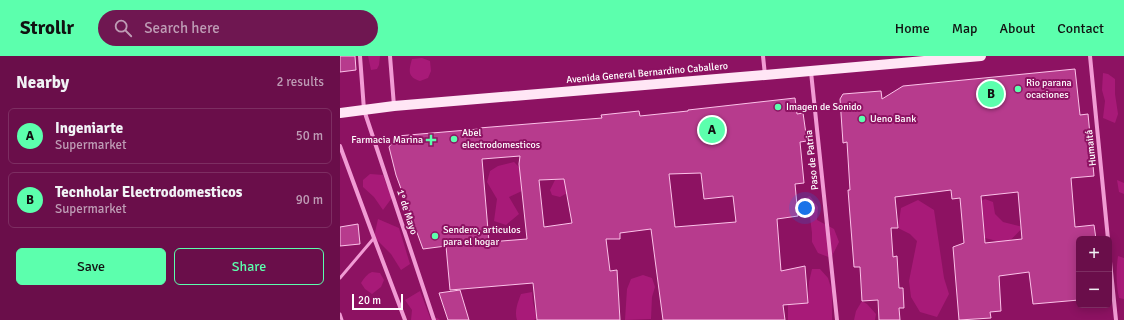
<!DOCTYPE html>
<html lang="en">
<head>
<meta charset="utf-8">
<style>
	:root { --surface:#6a0e4a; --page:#6f1751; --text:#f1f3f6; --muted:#be9cb5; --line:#7d2e62; --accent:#5cffad }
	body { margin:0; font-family:Signika,sans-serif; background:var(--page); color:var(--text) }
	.controls { position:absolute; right:12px; bottom:12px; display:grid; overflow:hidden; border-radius:6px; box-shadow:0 2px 10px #0003 }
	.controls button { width:36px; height:36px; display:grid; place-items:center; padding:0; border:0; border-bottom:1px solid var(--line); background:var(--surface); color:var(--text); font:20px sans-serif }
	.scale { position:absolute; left:12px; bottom:10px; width:51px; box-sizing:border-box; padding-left:4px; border:2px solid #fff; border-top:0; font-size:11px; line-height:14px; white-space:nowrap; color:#fff; -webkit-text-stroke:3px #8d1262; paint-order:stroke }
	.you { position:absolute; left:465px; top:152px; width:14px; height:14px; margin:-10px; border:3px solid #fff; border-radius:50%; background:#1a73e8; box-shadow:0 0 0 6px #1a73e833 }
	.badge { display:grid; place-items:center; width:26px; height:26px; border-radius:50%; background:var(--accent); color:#111; font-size:13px; font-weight:700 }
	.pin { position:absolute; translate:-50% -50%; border:2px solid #fff; box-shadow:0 1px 4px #0006 }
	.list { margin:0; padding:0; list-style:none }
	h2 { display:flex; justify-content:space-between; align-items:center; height:52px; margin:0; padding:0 16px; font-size:17px }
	h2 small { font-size:13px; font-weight:400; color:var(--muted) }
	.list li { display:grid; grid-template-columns:26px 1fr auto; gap:12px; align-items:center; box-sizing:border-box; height:56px; margin:0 8px 8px; padding:0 8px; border:1px solid var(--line); border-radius:6px }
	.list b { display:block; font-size:15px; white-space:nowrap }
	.list p { margin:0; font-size:13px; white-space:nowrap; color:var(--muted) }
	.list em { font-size:13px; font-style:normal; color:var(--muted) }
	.actions { display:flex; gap:8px; padding:12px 16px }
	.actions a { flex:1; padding:9px 0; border:1px solid var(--accent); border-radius:6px; text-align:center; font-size:14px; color:var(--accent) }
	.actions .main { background:var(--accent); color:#111 }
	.icon { flex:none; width:22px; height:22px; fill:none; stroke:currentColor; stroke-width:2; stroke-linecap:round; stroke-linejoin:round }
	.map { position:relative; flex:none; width:784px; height:264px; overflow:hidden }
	header { display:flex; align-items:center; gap:24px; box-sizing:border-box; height:56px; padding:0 20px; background:var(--accent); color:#111 }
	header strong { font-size:19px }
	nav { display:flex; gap:22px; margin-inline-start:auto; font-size:14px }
	.search { width:280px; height:36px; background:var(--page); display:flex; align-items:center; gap:10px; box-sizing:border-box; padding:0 14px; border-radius:22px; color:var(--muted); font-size:15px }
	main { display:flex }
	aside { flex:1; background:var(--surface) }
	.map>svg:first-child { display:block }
	.green { fill:#a81a78 }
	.building { fill:#b73b8d; stroke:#fcc2e9; fill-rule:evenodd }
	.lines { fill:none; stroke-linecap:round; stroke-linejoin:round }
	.service { stroke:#f19bd4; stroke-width:3 }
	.minor { stroke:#f19bd4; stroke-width:4 }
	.primary { stroke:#ffe6f5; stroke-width:10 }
	.poi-dot { fill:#5cffad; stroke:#8d1262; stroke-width:1.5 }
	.labels { text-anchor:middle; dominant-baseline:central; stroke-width:4; stroke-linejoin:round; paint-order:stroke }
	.street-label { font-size:10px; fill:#fff; stroke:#8d1262 }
	.poi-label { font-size:10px; fill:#fff; stroke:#8d1262; text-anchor:start }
</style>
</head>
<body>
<header>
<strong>Strollr</strong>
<div class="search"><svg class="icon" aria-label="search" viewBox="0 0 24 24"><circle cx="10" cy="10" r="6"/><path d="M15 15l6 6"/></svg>Search here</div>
<nav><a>Home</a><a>Map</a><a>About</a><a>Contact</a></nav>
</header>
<main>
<aside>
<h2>Nearby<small>2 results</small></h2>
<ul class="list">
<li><span class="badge">A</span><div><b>Ingeniarte</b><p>Supermarket</p></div><em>50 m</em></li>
<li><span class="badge">B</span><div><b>Tecnholar Electrodomesticos</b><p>Supermarket</p></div><em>90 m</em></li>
</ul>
<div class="actions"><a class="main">Save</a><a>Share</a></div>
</aside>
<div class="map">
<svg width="784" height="264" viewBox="0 0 784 264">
	<rect width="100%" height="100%" fill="#8d1262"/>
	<!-- green -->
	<g class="green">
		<polygon points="28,0 40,0 39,9 37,13 31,14"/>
		<path d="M82 2 90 5 91 15 88 22 80 25C67 21 69 14 72 3Z"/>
		<polygon points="763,17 768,18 775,23 775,38 778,58 775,67 763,62 765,45 762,34"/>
		<polygon points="174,106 184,116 182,135 169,141 179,158 166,169 154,165 157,143 147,126 150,115 158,110"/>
		<polygon points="219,107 229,136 220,141 212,139 210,134 218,118"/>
		<polygon points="30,118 43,119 47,130 54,139 43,154 34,141 23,131 23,124"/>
		<polygon points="777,124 784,127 784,138 779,136"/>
		<polygon points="470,140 478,151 477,164 494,173 499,186 491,202 478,197 472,186 472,177 469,153 462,149 461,144"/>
		<path d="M645 143 653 146 655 158 663 166 683 171C667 189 668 188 645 182L643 160 639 146Z"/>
		<polygon points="578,144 594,154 604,222 609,238 597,261 580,256 571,241 569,225 577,185 570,178 558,172 561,152"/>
		<polygon points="38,163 59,172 70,208 61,214 51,198 34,181"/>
		<path d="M778 200 784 202V243L779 242C776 229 776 214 778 200Z"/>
		<polygon points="472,213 480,213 488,222 492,235 492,264 448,264 448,249 468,247 469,226"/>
		<path d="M32 216 40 217 44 224 41 231 32 238 25 233 21 227C24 222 27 218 32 216Z"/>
		<polygon points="303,219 312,222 315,231 312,241 311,263 285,264 287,233 291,223"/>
		<polygon points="80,235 91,264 97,262 100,264 71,264 72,254 65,244"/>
		<path d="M192 236 193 247 197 262 194 264H177C174 255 178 246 181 238Z"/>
		<polygon points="522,245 527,248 536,258 535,264 514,264 516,255"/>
	</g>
	<!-- building -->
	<g class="building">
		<polygon points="0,0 15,0 16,14 0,16"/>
		<path d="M735 13 740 59 748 58 754 120 731 122 735 171 754 169 756 183H739V244L693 248 689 216 659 220 661 255 650 256 651 262 619 264 613 191 624 187 620 142 612 143 611 134 555 141 558 172H551L553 201 557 200 559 232H563L564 252H559L560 264H539L538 244 522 245 520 211H514L508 134H510L507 86 503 87 500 43 503 38 541 35 542 43 563 30ZM678 136 682 183 645 187 641 140Z"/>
		<path d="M455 42 457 58 463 57 467 85 460 86 464 127 455 128 458 160 437 163 441 215 465 210 468 247 443 249 445 264H323L311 173 280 177V183H266L270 215 277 214 280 264H197L193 227 110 234 106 190 83 193 56 119 49 91 57 80 139 73V72L262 62 261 59 299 55 300 60 348 55V54ZM180 100 179 108 187 183 149 186 142 103ZM361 117 364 143 393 140 396 166 335 171 329 118ZM224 123 232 167 204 171 199 124Z"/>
		<polygon points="18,168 20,188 0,190 0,171"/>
		<polygon points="120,234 129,264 108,264 99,237"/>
	</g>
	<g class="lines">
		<!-- service -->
		<g class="service">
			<polyline points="0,222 34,182"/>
			<polyline points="0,258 2,264"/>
		</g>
		<!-- minor -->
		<g class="minor">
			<polyline points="20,0 24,54 94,264"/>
			<polyline points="50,0 54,50"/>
			<polyline points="423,0 425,19"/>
			<polyline points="750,0 768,183"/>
			<polyline points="471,16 497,264"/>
			<polyline points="0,90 34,182 65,264"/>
			<polyline points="769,196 776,264"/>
		</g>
		<!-- primary -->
		<polyline class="primary" points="0,57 54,50 425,19 641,0"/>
	</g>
	<!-- markers -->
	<g class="poi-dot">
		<circle cx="678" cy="33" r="4"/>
		<circle cx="438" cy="51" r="4"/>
		<circle cx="522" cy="63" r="4"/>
		<circle cx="114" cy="83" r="4"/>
		<path d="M89 78h4v4h4v4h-4v4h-4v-4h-4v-4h4z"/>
		<circle cx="95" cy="180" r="4"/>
	</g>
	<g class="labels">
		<!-- street labels -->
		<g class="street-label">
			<text transform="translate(307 17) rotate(-5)">Avenida General Bernardino Caballero</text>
			<text transform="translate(751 92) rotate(-96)">Humaitá</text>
			<text transform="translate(472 104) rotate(-96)">Paso de Patria</text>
			<text transform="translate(67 156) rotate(72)">1° de Mayo</text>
		</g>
		<!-- poi labels -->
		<g class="poi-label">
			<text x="686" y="27">Rio parana<tspan x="686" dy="12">ocaciones</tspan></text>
			<text x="446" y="51">Imagen de Sonido</text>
			<text x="530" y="63">Ueno Bank</text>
			<text x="122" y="77">Abel<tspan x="122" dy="12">electrodomesticos</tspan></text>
			<text x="83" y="84" text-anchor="end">Farmacia Marina</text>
			<text x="103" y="174">Sendero, articulos<tspan x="103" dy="12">para el hogar</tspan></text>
		</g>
	</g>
</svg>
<div class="controls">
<button>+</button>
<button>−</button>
</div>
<div class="scale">20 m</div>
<div class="you"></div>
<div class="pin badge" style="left:372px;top:74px">A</div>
<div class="pin badge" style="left:651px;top:38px">B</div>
</div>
</main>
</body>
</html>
